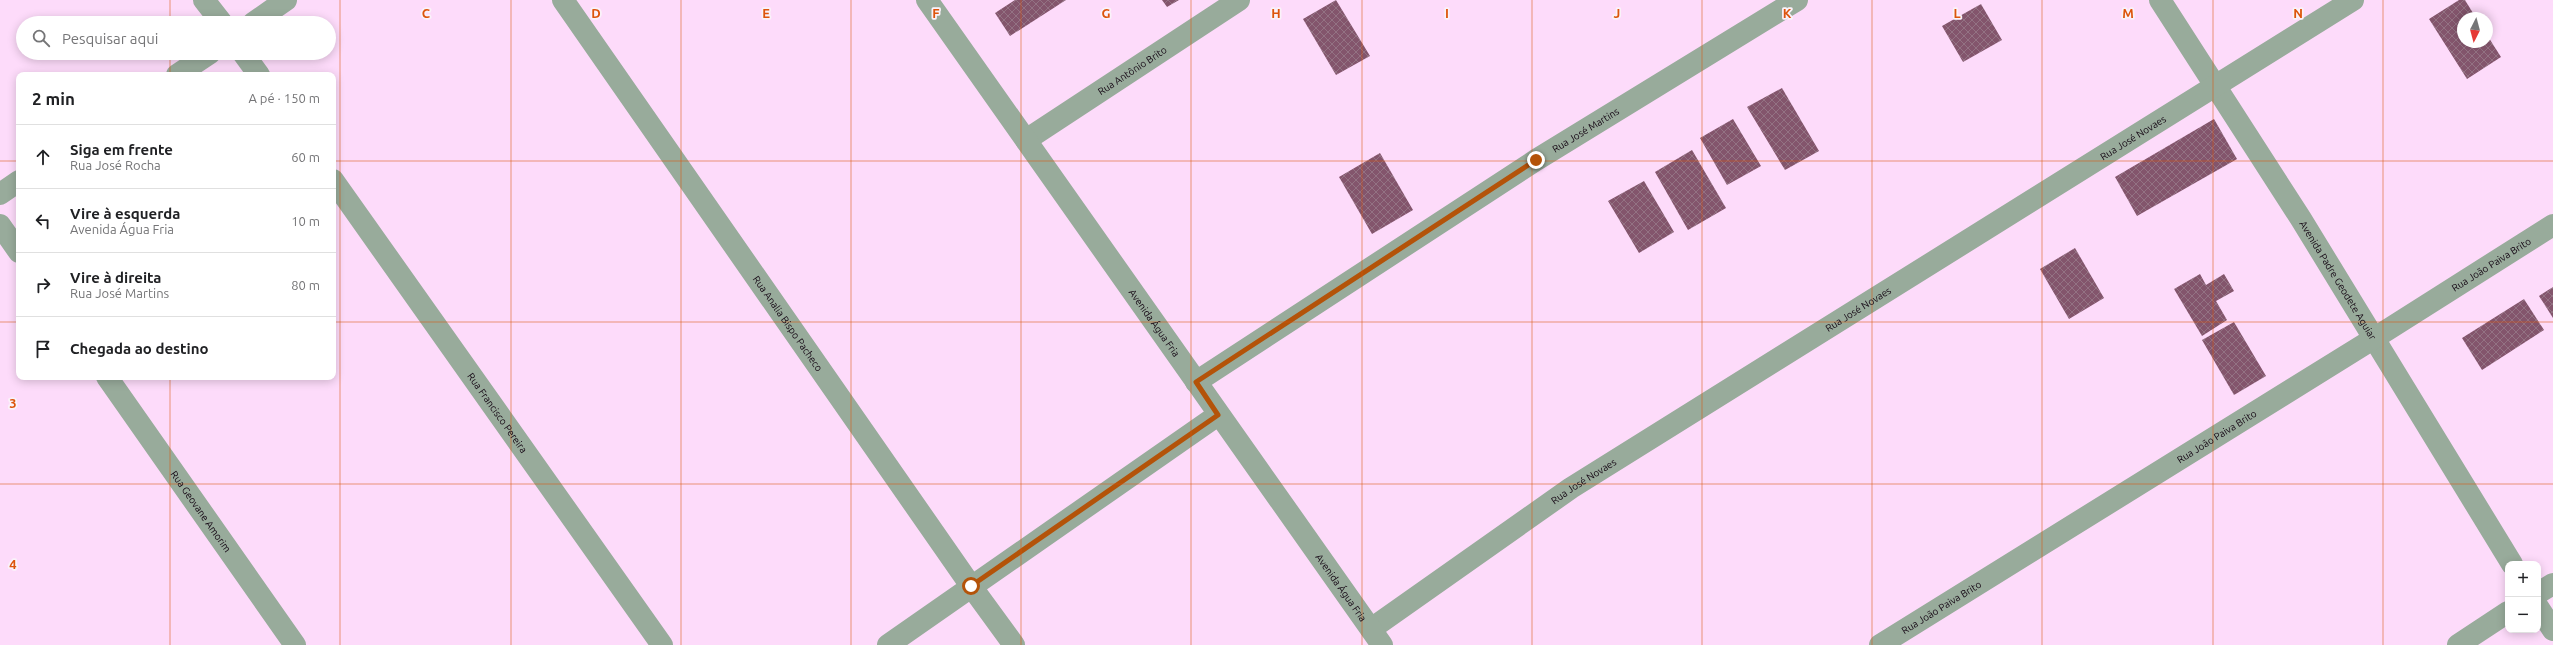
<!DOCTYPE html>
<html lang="pt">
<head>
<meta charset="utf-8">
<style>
	:root { --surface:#fff; --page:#f2f2f2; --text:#202124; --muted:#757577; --line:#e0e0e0 }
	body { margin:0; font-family:Ubuntu,sans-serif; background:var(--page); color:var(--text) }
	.controls { position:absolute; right:12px; bottom:12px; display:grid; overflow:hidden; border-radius:8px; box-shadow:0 2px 10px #0003 }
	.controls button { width:36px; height:36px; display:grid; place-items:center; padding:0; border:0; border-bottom:1px solid var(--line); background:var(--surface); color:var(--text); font:20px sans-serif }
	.compass { position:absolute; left:2457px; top:12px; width:36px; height:36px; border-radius:50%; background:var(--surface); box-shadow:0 2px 10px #0003; rotate:186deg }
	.stop { position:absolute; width:12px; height:12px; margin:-9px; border:3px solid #b45309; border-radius:50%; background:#fff }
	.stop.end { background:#b45309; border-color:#fff; box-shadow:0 1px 4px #0008 }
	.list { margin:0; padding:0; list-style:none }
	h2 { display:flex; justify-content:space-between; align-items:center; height:52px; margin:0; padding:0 16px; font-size:17px }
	h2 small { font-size:13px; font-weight:400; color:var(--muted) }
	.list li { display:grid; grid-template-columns:26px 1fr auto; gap:12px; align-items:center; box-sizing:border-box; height:64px; padding:0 16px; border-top:1px solid var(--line) }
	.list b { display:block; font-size:15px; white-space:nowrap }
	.list p { margin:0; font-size:13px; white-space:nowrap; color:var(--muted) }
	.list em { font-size:13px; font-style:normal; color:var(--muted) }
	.icon { flex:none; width:22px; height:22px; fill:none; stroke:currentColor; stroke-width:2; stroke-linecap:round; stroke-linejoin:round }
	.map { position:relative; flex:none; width:2553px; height:645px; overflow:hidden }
	.search { position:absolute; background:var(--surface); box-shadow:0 2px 10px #0003; left:16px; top:16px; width:320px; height:44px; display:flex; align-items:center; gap:10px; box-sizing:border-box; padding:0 14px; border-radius:22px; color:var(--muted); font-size:15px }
	.panel { position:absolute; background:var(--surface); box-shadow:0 2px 10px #0003; left:16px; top:72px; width:320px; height:308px; border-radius:8px }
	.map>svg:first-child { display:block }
	.building { fill:url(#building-cross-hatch) }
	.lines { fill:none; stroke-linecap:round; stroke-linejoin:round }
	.minor { stroke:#98ab9b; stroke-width:22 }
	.tertiary { stroke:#98ab9b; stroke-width:22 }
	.route { stroke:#b45309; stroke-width:5 }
	.grid { fill:none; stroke:#dd550c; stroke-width:1; stroke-opacity:0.55 }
	.labels { text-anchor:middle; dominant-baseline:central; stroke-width:3.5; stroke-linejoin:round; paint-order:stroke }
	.street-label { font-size:10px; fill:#150714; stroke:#faf2f9 }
	.grid-label { font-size:13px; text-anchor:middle; font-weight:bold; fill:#dd550c; stroke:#faf2f9; stroke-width:3.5; stroke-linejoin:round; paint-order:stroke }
</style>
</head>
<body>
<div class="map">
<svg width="2553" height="645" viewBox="0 0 2553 645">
	<defs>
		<pattern id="building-cross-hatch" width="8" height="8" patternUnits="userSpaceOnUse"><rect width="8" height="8" fill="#83556c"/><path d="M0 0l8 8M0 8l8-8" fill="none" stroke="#937283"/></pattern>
	</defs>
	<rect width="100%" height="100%" fill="#fddbfa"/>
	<!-- building -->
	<g class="building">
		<polygon points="1015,0 1066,0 1010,36 995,13"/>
		<polygon points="1162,0 1179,0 1167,7"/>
		<polygon points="1336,0 1370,56 1336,75 1303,19"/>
		<polygon points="2459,0 2465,0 2476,18 2463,18 2463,42 2487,42 2487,35 2501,57 2467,79 2429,19"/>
		<polygon points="1981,4 2002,40 1963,62 1942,26"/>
		<polygon points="1782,88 1819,151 1785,170 1747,107"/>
		<polygon points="1733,119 1761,166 1727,185 1700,138"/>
		<polygon points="2214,119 2237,159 2137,216 2115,177"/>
		<polygon points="1692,150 1726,208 1688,230 1655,172"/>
		<polygon points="1380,153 1413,210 1372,234 1339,177"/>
		<polygon points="1644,181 1674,232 1639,253 1608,201"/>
		<polygon points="2075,248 2104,298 2069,319 2040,269"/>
		<polygon points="2200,274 2206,285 2224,274 2234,291 2216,301 2227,320 2202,336 2174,289"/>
		<polygon points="2553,287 2553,318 2539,296"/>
		<polygon points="2524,299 2544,330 2482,370 2462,338"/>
		<polygon points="2234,322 2266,376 2234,395 2202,340"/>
	</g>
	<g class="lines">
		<!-- minor -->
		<g class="minor">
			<polyline points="204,0 222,23"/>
			<path id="s1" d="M563 0 971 586 1014 645"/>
			<path id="s2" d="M2160 0 2301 219 2512 564"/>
			<polyline points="253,23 286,0"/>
			<polyline points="243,53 259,75"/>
			<polyline points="177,75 210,53"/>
			<path id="s3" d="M1026 140 1239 0"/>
			<path id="s4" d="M333 180 662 645"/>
			<polyline points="0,194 19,181"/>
			<polyline points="0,225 19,252"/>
			<path id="s5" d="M107 377 295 645"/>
			<path id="s6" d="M1196 382 1536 160 1797 0"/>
			<polyline points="2538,593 2553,584"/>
			<polyline points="2538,607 2553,630"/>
			<path id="s7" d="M1371 629 1571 488 2353 0"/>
			<polyline points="888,645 1218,415"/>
			<path id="s8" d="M1880 645 2373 339 2553 225"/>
			<polyline points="2458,645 2508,612"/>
		</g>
		<!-- tertiary -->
		<path class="tertiary" id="s9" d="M927 0 1382 645"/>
	</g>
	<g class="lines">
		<!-- route -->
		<polyline class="route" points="971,586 1218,415 1196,382 1536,160"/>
	</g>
	<!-- grid -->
	<path class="grid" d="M170 0V23M340 0V645M511 0V645M681 0V645M851 0V645M1021 0V645M1191 0V645M1362 0V645M1532 0V645M1702 0V645M1872 0V645M2042 0V645M2213 0V645M2383 0V645M170 53V75M0 161H19M333 161H2553M0 322H19M333 322H2553M170 377V645M0 484H2553"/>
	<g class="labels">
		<!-- street labels -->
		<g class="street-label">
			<text stroke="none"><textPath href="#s3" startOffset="127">Rua Antônio Brito</textPath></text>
			<text stroke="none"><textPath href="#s6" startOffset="464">Rua José Martins</textPath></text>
			<text stroke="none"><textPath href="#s7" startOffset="907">Rua José Novaes</textPath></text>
			<text stroke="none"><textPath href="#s8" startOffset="720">Rua João Paiva Brito</textPath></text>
			<text stroke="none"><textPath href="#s2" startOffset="332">Avenida Padre Geodete Aguiar</textPath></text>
			<text stroke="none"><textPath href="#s7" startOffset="583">Rua José Novaes</textPath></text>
			<text stroke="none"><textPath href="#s1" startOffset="394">Rua Analia Bispo Pacheco</textPath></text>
			<text stroke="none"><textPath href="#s9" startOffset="395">Avenida Água Fria</textPath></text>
			<text stroke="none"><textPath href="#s4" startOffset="285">Rua Francisco Pereira</textPath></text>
			<text stroke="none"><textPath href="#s8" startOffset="396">Rua João Paiva Brito</textPath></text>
			<text stroke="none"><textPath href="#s7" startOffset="259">Rua José Novaes</textPath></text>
			<text stroke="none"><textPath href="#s5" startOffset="164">Rua Geovane Amorim</textPath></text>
			<text stroke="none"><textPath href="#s9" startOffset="719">Avenida Água Fria</textPath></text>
			<text stroke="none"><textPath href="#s8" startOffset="72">Rua João Paiva Brito</textPath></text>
		</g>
	</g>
	<g class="grid-label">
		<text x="426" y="18">C</text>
		<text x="596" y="18">D</text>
		<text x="766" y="18">E</text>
		<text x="936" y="18">F</text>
		<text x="1106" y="18">G</text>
		<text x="1276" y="18">H</text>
		<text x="1447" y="18">I</text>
		<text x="1617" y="18">J</text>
		<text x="1787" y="18">K</text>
		<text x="1957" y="18">L</text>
		<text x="2128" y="18">M</text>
		<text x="2298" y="18">N</text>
		<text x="13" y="408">3</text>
		<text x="13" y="569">4</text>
	</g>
</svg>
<div class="controls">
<button>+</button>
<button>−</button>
</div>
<svg class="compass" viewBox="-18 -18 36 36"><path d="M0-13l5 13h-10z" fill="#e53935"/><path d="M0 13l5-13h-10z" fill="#757577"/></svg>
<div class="stop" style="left:971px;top:586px"></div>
<div class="stop end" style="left:1536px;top:160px"></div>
<div class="search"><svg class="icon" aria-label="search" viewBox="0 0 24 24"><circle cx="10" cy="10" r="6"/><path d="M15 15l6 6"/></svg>Pesquisar aqui</div>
<section class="panel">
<h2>2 min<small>A pé · 150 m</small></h2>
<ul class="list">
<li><svg class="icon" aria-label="ahead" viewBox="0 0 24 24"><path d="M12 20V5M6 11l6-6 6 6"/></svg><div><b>Siga em frente</b><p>Rua José Rocha</p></div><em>60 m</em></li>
<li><svg class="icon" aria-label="left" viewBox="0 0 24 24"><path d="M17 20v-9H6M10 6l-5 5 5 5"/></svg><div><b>Vire à esquerda</b><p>Avenida Água Fria</p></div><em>10 m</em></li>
<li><svg class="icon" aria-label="right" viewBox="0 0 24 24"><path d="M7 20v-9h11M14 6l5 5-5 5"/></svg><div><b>Vire à direita</b><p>Rua José Martins</p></div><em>80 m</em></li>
<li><svg class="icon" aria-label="arrive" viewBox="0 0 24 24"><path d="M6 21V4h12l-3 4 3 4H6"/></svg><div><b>Chegada ao destino</b></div></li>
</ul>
</section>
</div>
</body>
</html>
